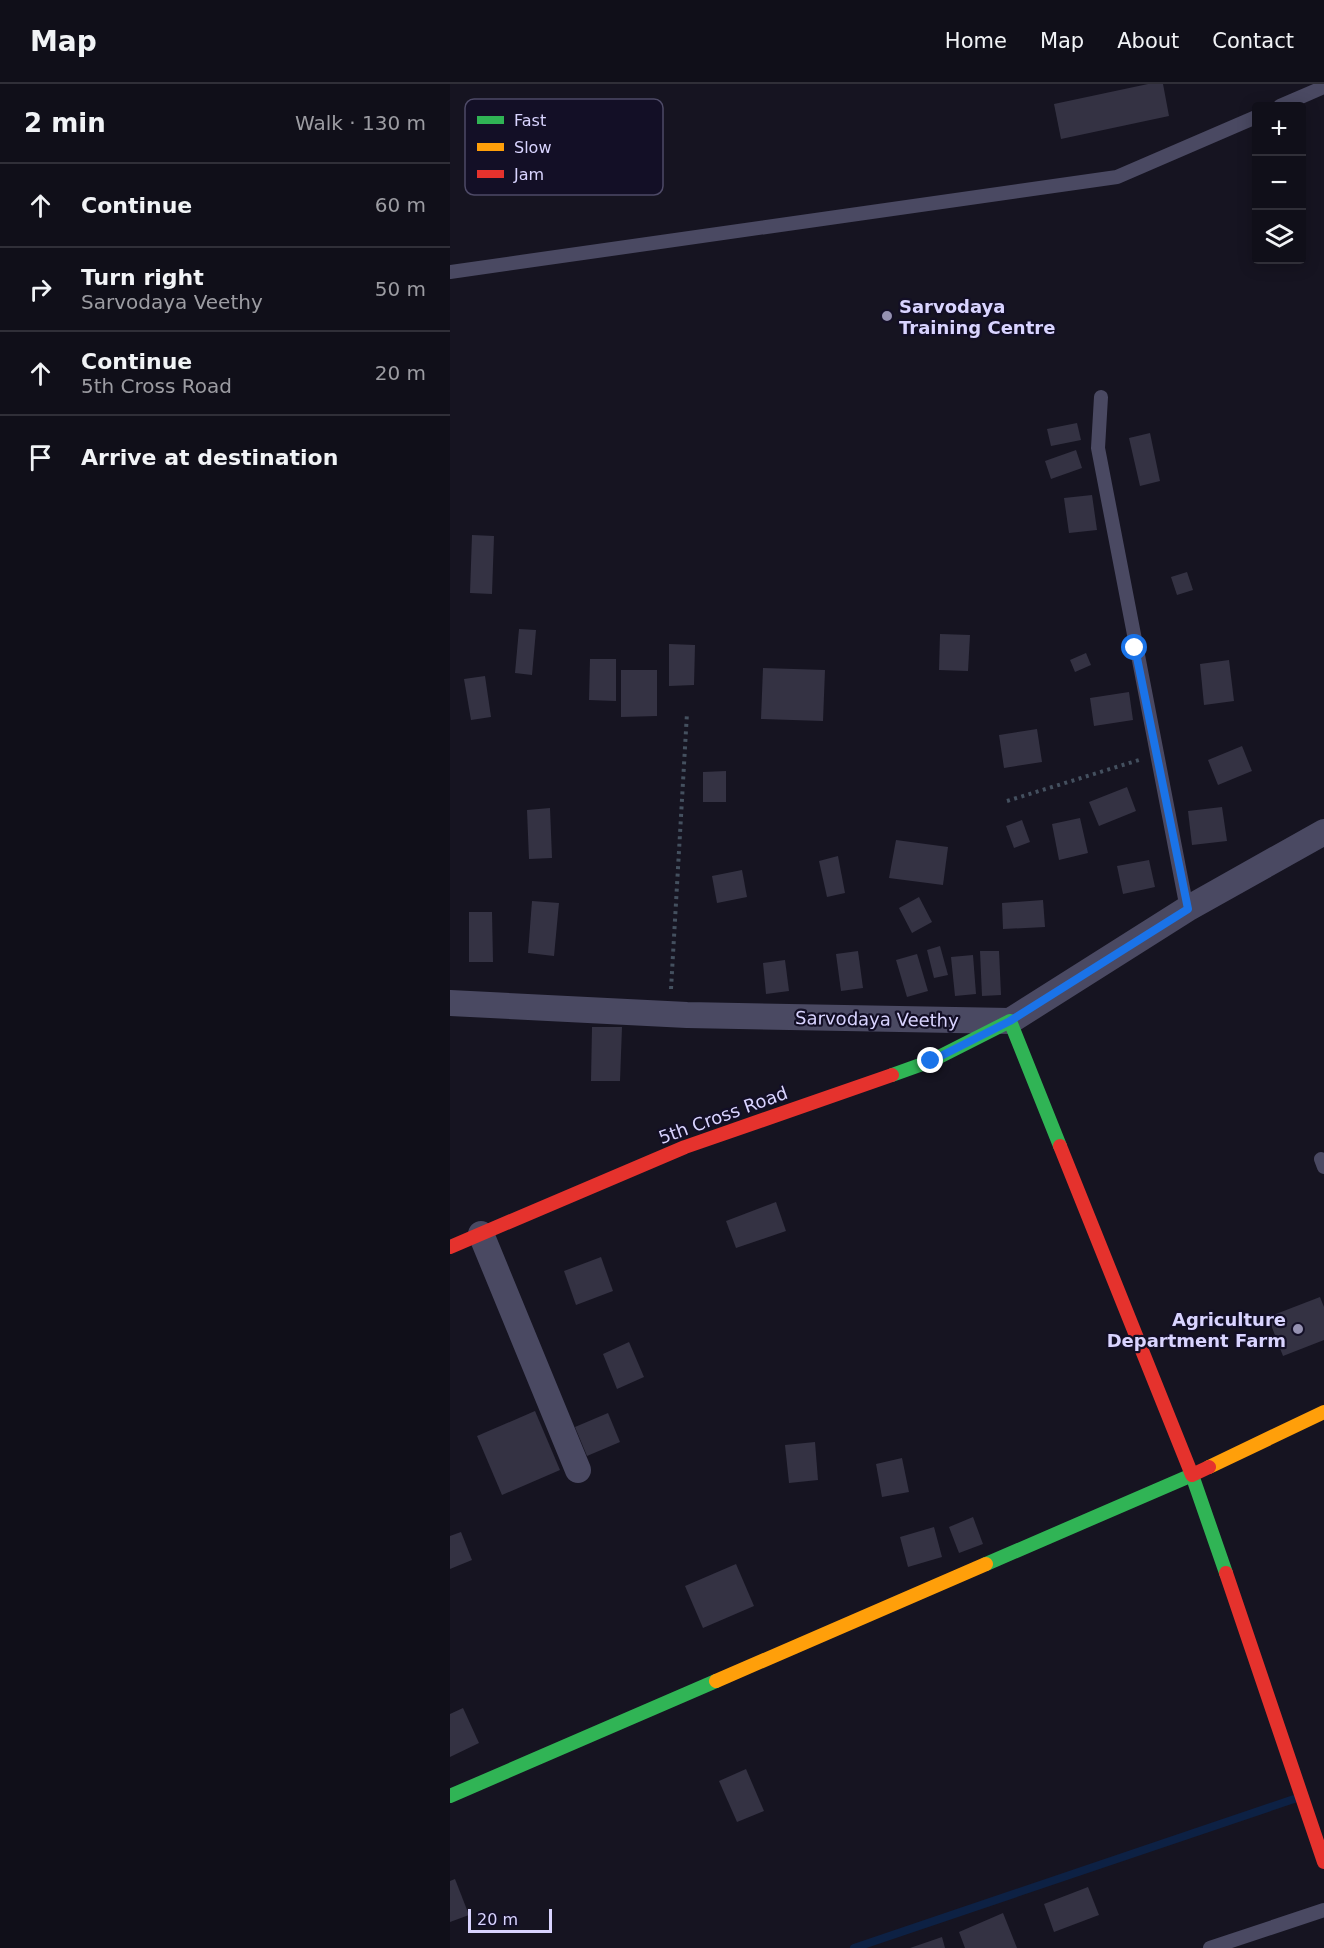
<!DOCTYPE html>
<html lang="en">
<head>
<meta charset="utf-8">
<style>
	:root { --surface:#100f19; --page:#191822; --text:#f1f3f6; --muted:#9c9ca2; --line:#302f38 }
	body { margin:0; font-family:"DejaVu Sans",sans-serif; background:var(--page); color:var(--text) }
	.controls { position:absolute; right:18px; top:18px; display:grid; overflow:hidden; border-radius:6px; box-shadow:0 3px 15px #0003 }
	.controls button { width:54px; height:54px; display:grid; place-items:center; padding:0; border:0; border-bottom:2px solid var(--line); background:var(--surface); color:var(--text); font:30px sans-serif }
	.scale { position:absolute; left:18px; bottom:15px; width:84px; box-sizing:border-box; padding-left:6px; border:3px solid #d9d4ff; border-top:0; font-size:16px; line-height:21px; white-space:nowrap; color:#d9d4ff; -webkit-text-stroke:4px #130f26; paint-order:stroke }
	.stop { position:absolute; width:18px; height:18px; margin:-14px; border:4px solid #1a73e8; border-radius:50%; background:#fff }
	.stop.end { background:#1a73e8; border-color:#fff; box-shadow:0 2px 6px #0008 }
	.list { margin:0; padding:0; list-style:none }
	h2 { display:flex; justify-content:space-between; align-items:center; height:78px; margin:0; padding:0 24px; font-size:26px }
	h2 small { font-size:20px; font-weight:400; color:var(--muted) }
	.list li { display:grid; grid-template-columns:39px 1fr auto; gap:18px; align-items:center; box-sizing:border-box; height:84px; padding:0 24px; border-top:2px solid var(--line) }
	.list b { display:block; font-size:22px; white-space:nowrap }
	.list p { margin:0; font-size:20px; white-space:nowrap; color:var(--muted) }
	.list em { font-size:20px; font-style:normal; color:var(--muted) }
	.icon { flex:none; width:33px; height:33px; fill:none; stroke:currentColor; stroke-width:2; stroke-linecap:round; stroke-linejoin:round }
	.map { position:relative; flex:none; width:874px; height:1864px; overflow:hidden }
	header { display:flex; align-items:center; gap:36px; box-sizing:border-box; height:84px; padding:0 30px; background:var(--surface); border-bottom:2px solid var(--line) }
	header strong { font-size:28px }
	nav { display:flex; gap:33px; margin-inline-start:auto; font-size:21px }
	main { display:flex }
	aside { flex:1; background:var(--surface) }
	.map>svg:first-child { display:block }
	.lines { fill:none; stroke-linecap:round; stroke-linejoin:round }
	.stream { stroke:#0d2144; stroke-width:8 }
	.building { fill:#343243 }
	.path { stroke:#44505f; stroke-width:4; stroke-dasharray:3 4.5; stroke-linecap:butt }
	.lane { stroke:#4a4962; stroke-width:14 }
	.street { stroke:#4a4962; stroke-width:26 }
	.fast { stroke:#30b455; stroke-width:14 }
	.slow { stroke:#ff9f0a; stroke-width:14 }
	.jam { stroke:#e5322d; stroke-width:14 }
	.route { stroke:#1a73e8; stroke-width:8 }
	.poi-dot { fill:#9591b1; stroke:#130f26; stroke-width:2 }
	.labels { text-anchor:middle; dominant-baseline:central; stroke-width:4.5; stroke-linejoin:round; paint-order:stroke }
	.poi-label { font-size:18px; font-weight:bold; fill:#d9d4ff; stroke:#130f26; text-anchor:start }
	.street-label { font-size:18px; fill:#d9d4ff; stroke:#130f26 }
	.key { fill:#130f26; stroke:#4e4a67; stroke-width:1.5 }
	.key-label { font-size:16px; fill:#d9d4ff }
</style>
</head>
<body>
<header>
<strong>Map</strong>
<nav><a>Home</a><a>Map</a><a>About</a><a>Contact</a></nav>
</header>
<main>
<aside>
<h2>2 min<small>Walk · 130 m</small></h2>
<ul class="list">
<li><svg class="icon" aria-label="ahead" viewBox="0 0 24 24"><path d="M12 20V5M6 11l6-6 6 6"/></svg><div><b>Continue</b></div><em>60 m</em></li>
<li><svg class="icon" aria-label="right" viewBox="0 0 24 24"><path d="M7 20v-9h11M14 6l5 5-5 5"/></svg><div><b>Turn right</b><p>Sarvodaya Veethy</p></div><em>50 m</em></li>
<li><svg class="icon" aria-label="ahead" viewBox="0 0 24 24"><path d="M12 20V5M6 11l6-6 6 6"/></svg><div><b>Continue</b><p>5th Cross Road</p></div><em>20 m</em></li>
<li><svg class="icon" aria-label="arrive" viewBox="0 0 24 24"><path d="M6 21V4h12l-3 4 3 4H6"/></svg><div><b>Arrive at destination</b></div></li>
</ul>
</aside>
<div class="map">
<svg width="874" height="1864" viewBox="0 0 874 1864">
	<rect width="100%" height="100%" fill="#161421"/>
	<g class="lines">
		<!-- stream -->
		<polyline class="stream" points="404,1864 844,1715"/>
	</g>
	<!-- building -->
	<g class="building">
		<polygon points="698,0 713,0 719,32 611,55 604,20"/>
		<polygon points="627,339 631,356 601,362 597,345"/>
		<polygon points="700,349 710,397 690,402 679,354"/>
		<polygon points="626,366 632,384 601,395 595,377"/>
		<polygon points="642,411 647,446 619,449 614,414"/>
		<polygon points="22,451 44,452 42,510 20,509"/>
		<polygon points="737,488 743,506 727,511 721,493"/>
		<polygon points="69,545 86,546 82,591 65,589"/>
		<polygon points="490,550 520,551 518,587 489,586"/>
		<polygon points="219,560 245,561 244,601 219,602"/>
		<polygon points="636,569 641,581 625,588 620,576"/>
		<polygon points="140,575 166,575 166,617 139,616"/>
		<polygon points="779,576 784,617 754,621 750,580"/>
		<polygon points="313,584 375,586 373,637 311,635"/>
		<polygon points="171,586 207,586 207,632 171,633"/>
		<polygon points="35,592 41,633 21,636 14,595"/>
		<polygon points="679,608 683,636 644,642 640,614"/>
		<polygon points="587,645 592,678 554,684 549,651"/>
		<polygon points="792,662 802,687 768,701 758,676"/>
		<polygon points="276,687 276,718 253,718 253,688"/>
		<polygon points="677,703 686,727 649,742 639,718"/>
		<polygon points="772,723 777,757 742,761 738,727"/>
		<polygon points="100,724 102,774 79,775 77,726"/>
		<polygon points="630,734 638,769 609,776 602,740"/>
		<polygon points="572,736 580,758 564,764 556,742"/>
		<polygon points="446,756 498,763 493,801 439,794"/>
		<polygon points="388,772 395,809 377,813 369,777"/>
		<polygon points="699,776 705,803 673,810 667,782"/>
		<polygon points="292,786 297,813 267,819 262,792"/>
		<polygon points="469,813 482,838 462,849 449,824"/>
		<polygon points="593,816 595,843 553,845 552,819"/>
		<polygon points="82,817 109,819 104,872 78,869"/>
		<polygon points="19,828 42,828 43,878 19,878"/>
		<polygon points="490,862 498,891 484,894 477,866"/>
		<polygon points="408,867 413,904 391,907 386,870"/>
		<polygon points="530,867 549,867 551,911 532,912"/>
		<polygon points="467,870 478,907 457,913 446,876"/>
		<polygon points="523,871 526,910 505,912 501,873"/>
		<polygon points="335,876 339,907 316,910 313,879"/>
		<polygon points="142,943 172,943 170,997 141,997"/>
		<polygon points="326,1118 336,1147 286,1164 276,1137"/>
		<polygon points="151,1173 163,1207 126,1221 114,1187"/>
		<polygon points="870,1213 874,1223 874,1256 833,1272 818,1233"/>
		<polygon points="179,1258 194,1293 167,1305 153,1270"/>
		<polygon points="85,1327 110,1386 52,1411 27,1352"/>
		<polygon points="158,1329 170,1358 137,1372 125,1343"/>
		<polygon points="365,1358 368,1396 339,1399 335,1361"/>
		<polygon points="452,1374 459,1408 432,1413 426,1380"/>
		<polygon points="523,1433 533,1460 509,1469 499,1443"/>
		<polygon points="484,1443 492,1473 458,1483 450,1453"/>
		<polygon points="11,1448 22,1476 0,1485 0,1452"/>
		<polygon points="286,1480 304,1522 253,1544 235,1502"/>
		<polygon points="13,1624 29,1659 0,1673 0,1630"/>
		<polygon points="296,1685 314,1727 287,1738 269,1697"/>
		<polygon points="5,1795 19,1831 0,1838 0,1797"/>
		<polygon points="638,1803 649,1831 604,1848 594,1820"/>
		<polygon points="553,1829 567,1864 515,1864 509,1848"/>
		<polygon points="492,1853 495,1864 460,1864"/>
	</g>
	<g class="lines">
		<!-- path -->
		<g class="path">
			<polyline points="557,717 689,676"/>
			<polyline points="221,905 237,629"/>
		</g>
		<!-- lane -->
		<g class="lane">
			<polyline points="830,22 874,3"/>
			<polyline points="0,188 667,93 806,33"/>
			<polyline points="651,313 648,364 737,825"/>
			<polyline points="871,1075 874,1083"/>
			<polyline points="760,1864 874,1826"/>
		</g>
		<!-- street -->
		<g class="street">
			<polyline points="0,919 237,931 560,937 737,825 874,748"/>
			<polyline points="31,1150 128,1386"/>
		</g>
		<!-- fast -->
		<g class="fast">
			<polyline points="442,991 481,977 560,937 610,1062"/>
			<polyline points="536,1480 742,1391 776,1489"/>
			<polyline points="0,1712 266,1597"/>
		</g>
		<!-- slow -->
		<g class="slow">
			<polyline points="759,1383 874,1328"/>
			<polyline points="266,1597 536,1480"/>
		</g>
		<!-- jam -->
		<g class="jam">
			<polyline points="610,1062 742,1391 759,1383"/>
			<polyline points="0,1163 235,1063 442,991"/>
			<polyline points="776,1489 874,1778"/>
		</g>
	</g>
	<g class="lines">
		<!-- route -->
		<polyline class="route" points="481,977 560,937 738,825 685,564"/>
	</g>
	<!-- markers -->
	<g class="poi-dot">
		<circle cx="437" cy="232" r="6"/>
		<circle cx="848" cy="1245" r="6"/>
	</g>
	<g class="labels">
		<!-- poi labels -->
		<g class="poi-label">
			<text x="449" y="222">Sarvodaya<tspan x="449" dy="21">Training Centre</tspan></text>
			<text x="836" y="1235" text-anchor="end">Agriculture<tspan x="836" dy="21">Department Farm</tspan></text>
		</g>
		<!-- street labels -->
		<g class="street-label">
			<text transform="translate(427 935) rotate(1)">Sarvodaya Veethy</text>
			<text transform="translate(273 1031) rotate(-20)">5th Cross Road</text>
		</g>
	</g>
	<!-- legend -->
	<rect x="15" y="15" width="198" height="96" rx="9" class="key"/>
	<rect x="27" y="32" width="27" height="8" fill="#30b455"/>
	<rect x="27" y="59" width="27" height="8" fill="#ff9f0a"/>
	<rect x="27" y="86" width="27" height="8" fill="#e5322d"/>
	<g class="key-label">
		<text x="64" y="42">Fast</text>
		<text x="64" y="69">Slow</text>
		<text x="64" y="96">Jam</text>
	</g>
</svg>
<div class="controls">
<button>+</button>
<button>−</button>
<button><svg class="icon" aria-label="layers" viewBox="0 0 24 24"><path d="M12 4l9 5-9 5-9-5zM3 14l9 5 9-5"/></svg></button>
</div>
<div class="scale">20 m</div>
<div class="stop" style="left:685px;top:564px"></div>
<div class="stop end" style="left:481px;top:977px"></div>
</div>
</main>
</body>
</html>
